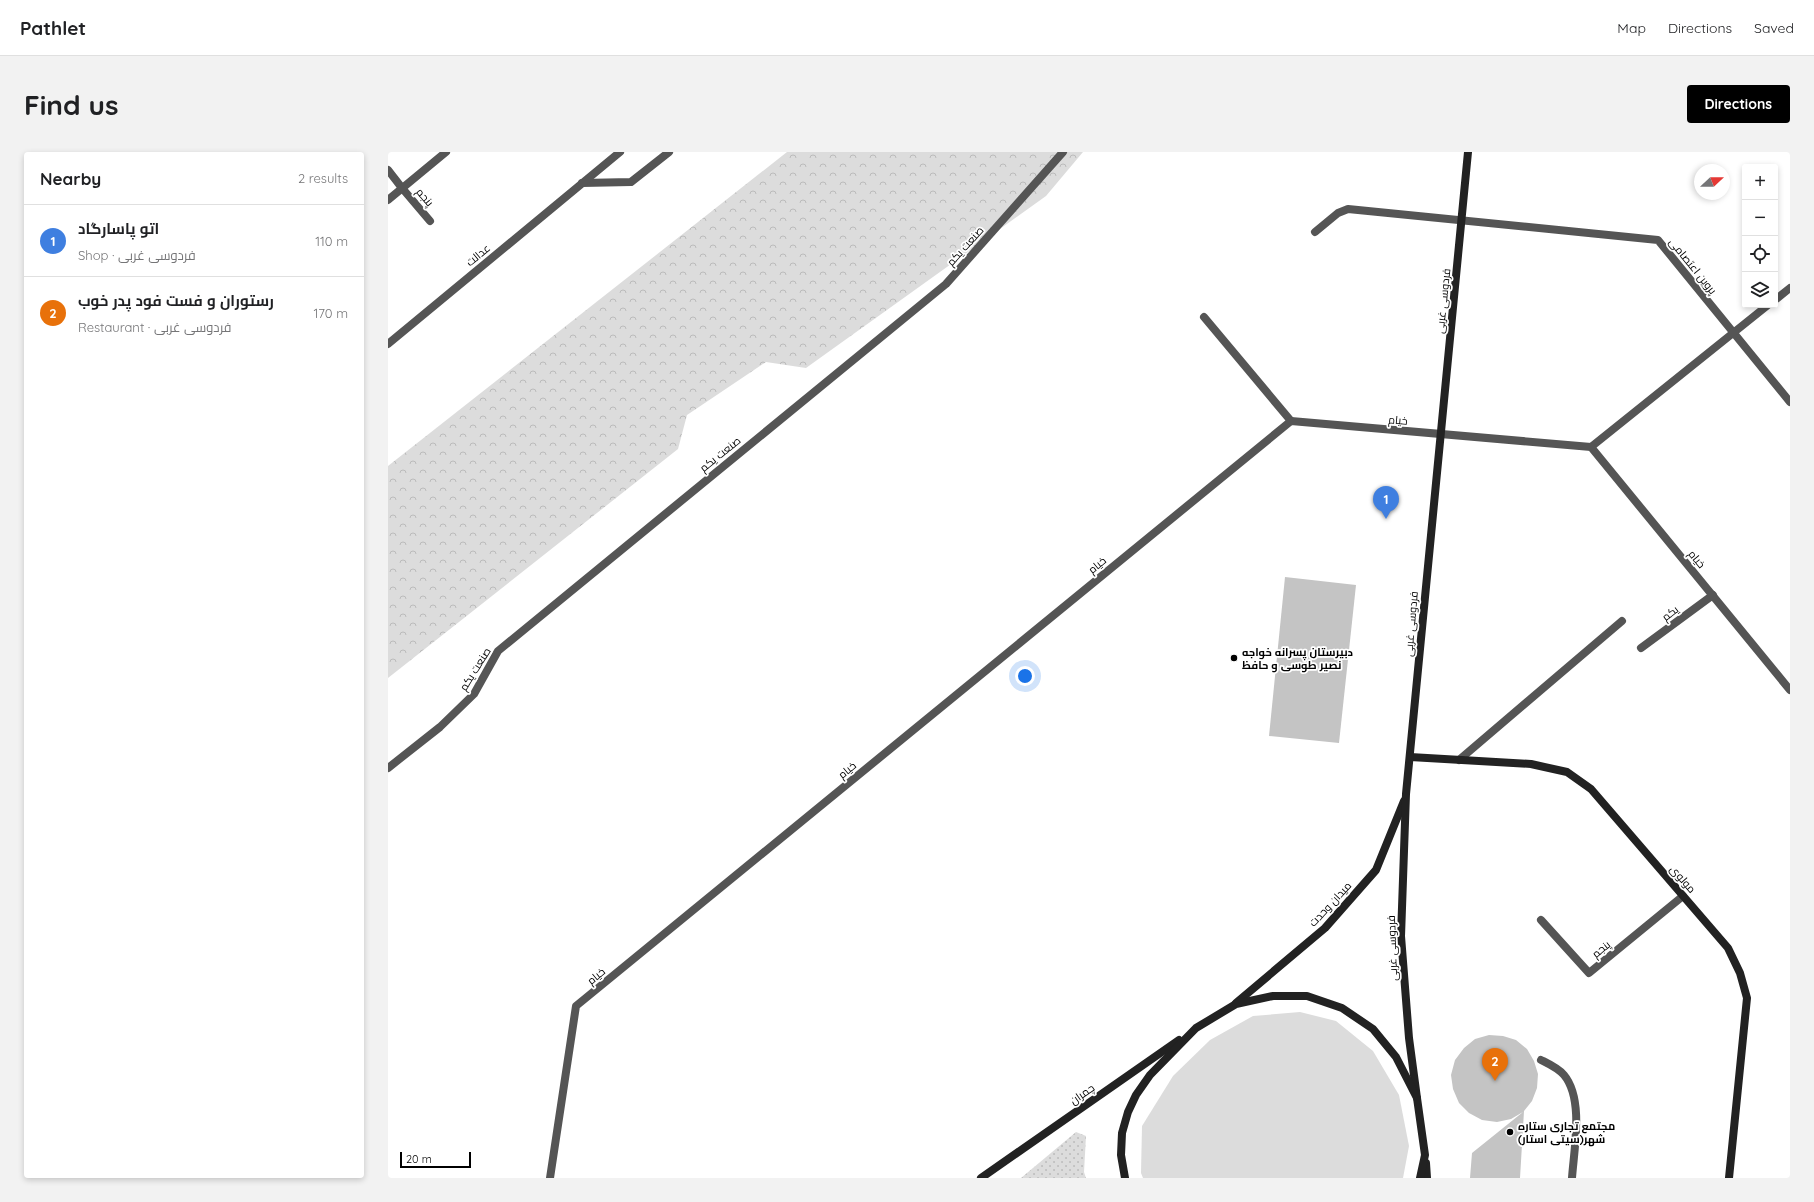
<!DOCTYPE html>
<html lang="en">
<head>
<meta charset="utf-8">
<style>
	:root { --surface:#fff; --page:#f2f2f2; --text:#202124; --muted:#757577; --line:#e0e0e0; --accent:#000 }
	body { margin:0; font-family:Quicksand,Cairo,sans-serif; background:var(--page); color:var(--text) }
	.controls { position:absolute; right:12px; top:12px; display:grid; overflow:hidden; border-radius:4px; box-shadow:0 2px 6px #0003 }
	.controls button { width:36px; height:36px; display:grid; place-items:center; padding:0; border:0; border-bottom:1px solid var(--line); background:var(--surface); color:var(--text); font:20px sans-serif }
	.compass { position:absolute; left:1306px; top:12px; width:36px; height:36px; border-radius:50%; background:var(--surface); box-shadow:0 2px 6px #0003; rotate:68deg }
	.scale { position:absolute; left:12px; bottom:10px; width:71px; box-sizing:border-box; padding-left:4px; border:2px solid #000; border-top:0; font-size:11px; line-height:14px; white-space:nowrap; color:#000; -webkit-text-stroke:3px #fff; paint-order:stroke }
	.you { position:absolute; left:637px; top:524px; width:14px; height:14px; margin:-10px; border:3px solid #fff; border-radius:50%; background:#1a73e8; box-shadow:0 0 0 6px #1a73e833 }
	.badge { display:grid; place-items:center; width:26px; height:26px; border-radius:50%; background:var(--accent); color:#fff; font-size:13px; font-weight:700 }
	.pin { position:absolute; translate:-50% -33px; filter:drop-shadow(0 1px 2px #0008) }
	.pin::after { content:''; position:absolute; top:21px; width:14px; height:12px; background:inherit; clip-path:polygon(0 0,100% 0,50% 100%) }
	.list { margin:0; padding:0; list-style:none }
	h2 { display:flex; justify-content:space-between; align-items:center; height:52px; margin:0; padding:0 16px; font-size:17px }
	h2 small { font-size:13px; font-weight:400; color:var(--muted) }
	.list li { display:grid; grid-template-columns:26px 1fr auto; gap:12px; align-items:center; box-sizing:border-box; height:72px; padding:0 16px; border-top:1px solid var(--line) }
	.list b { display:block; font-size:15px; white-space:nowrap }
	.list p { margin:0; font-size:13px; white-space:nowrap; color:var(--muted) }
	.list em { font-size:13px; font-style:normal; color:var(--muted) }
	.icon { flex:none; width:22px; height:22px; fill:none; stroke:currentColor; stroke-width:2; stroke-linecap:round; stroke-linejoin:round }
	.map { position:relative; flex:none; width:1402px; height:1026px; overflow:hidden; border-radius:4px }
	header { display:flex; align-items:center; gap:24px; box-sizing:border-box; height:56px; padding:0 20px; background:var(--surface); border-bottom:1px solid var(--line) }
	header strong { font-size:19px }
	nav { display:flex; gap:22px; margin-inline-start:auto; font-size:14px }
	.intro { display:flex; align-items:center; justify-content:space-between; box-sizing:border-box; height:96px; padding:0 24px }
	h1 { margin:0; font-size:28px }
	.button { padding:10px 18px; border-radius:4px; background:var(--accent); color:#fff; font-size:14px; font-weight:700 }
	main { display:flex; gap:24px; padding:0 24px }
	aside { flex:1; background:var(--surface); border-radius:4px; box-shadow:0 2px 6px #0003 }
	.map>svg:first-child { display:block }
	.grass { fill:#dcdcdc }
	.forest { fill:url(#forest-crowns) }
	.garden { fill:url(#garden-dots) }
	.building { fill:#c4c4c4 }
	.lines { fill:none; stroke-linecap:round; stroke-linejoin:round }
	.lane { stroke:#555; stroke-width:8 }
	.street { stroke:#555; stroke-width:8 }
	.secondary { stroke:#222; stroke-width:8 }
	.poi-dot { fill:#000; stroke:#fff; stroke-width:1.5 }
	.labels { text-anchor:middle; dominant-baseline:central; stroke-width:3.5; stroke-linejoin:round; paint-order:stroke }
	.street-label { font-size:11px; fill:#000; stroke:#fff }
	.poi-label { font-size:11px; font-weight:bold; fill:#000; stroke:#fff; text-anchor:start }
</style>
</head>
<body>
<header>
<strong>Pathlet</strong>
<nav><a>Map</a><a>Directions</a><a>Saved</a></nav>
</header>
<div class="intro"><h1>Find us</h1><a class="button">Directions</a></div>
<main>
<aside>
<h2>Nearby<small>2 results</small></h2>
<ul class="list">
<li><span class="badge" style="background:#3f7fe0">1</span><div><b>اتو پاسارگاد</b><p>Shop · فردوسی غربی</p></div><em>110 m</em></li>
<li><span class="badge" style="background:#e8710a">2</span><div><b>رستوران و فست فود پدر خوب</b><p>Restaurant · فردوسی غربی</p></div><em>170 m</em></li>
</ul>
</aside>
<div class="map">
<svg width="1402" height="1026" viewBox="0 0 1402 1026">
	<defs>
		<pattern id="forest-crowns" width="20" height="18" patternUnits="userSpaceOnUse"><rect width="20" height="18" fill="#dcdcdc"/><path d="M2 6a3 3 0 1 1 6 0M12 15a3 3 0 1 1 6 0" fill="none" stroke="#bbb"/></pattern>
		<pattern id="garden-dots" width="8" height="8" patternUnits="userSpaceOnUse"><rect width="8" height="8" fill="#dcdcdc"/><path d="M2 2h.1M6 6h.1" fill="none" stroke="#bbb" stroke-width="1.8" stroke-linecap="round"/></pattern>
	</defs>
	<rect width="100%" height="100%" fill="#fff"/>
	<!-- grass -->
	<polygon class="grass" points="912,860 948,869 985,899 1011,943 1021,994 1015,1026 755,1026 753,1021 754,974 785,924 822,888 865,864"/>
	<!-- forest -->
	<polygon class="forest" points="399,0 695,0 658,44 418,216 378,210 299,263 290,297 0,526 0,314"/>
	<!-- garden -->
	<polygon class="garden" points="688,980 698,984 696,1020 698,1026 633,1026"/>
	<!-- building -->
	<g class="building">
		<polygon points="897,425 968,433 951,591 881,584"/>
		<polygon points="1101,883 1115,884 1128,888 1139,897 1146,909 1150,922 1149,936 1144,949 1136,959 1132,1026 1082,1026 1084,1001 1135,960 1123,967 1109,970 1094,968 1081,961 1071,951 1065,937 1063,923 1067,908 1076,896 1087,887"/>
	</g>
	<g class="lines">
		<!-- lane -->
		<g class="lane">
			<polyline points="14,36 42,69"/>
			<polyline points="816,165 903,269"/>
			<polyline points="1253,496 1325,443"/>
			<polyline points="1153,768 1201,821 1295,744"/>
			<path d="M1153 908C1161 912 1170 916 1176 923 1196 947 1186 997 1184 1026"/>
		</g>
		<!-- street -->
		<g class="street">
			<polyline points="0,18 14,36"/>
			<polyline points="194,31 243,30 281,0"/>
			<polyline points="0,48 58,0"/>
			<polyline points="927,80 950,61 960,57 1270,88 1402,250"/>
			<polyline points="1387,148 1402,136"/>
			<polyline points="0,192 232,0"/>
			<polyline points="1203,295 1380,153"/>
			<polyline points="1071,608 1234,469"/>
			<polyline points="0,616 52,575 86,542 110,499 558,132 675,0"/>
			<polyline points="162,1026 188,854 903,269 1203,295 1402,538"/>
		</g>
		<!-- secondary -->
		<g class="secondary">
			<polyline points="1022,605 1143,612 1179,620 1203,637 1340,796 1352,821 1359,846 1341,1026"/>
			<polyline points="848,851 937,776 988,718 1016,649"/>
			<polyline points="1029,946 1021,886 1013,784 1018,642 1080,0"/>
			<polyline points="1038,1011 1039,1026"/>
			<polyline points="593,1026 791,888"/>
			<polyline points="737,1026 733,1003 734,981 740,960 748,943 762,923 808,876 848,852 885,844 919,844 954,856 985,877 1008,905 1029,946 1037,1003 1032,1026"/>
		</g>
	</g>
	<!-- markers -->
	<g class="poi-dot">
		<circle cx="846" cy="506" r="4"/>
		<circle cx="1122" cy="980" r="4"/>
	</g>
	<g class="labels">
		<!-- street labels -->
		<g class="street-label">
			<text transform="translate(37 45) rotate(50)">پنجم</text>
			<text transform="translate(577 94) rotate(-48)">صنعت یکم</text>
			<text transform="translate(90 103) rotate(-40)">عدالت</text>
			<text transform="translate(1305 114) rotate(51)">پروین اعتصامی</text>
			<text transform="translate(1055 149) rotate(-84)">فردوسی غربی</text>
			<text transform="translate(1010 268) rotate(5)">خیام</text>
			<text transform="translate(332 302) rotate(-39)">صنعت یکم</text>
			<text transform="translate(1309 407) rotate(51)">خیام</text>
			<text transform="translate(709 413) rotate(-39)">خیام</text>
			<text transform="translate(1282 461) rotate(-37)">یکم</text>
			<text transform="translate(1023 472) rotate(-85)">فردوسی غربی</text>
			<text transform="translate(87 517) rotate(-58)">صنعت یکم</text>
			<text transform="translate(459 618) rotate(-39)">خیام</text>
			<text transform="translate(1295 727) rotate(49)">مولوی</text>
			<text transform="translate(942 752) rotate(-47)">میدان وحدت</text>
			<text transform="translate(1004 796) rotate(-92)">فردوسی غربی</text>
			<text transform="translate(1213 797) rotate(-39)">پنجم</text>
			<text transform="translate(208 824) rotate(-39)">خیام</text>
			<text transform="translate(694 942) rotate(-35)">چمران</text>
		</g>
		<!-- poi labels -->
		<g class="poi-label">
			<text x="854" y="500">دبیرستان پسرانه خواجه<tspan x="854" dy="13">نصیر طوسی و حافظ</tspan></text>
			<text x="1130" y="974">مجتمع تجاری ستاره<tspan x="1130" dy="13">شهر(سیتی استار)</tspan></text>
		</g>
	</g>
</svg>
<div class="controls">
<button>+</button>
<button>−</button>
<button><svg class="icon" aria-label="locate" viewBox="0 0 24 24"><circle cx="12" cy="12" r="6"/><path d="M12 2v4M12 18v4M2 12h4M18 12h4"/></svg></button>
<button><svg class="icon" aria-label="layers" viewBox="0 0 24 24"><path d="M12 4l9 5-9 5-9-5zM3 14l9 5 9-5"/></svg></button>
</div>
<svg class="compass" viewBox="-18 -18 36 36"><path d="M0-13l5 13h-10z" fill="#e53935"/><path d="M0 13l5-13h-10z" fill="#757577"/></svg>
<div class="scale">20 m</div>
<div class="you"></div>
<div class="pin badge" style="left:998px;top:367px;background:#3f7fe0">1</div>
<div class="pin badge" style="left:1107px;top:929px;background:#e8710a">2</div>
</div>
</main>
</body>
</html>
